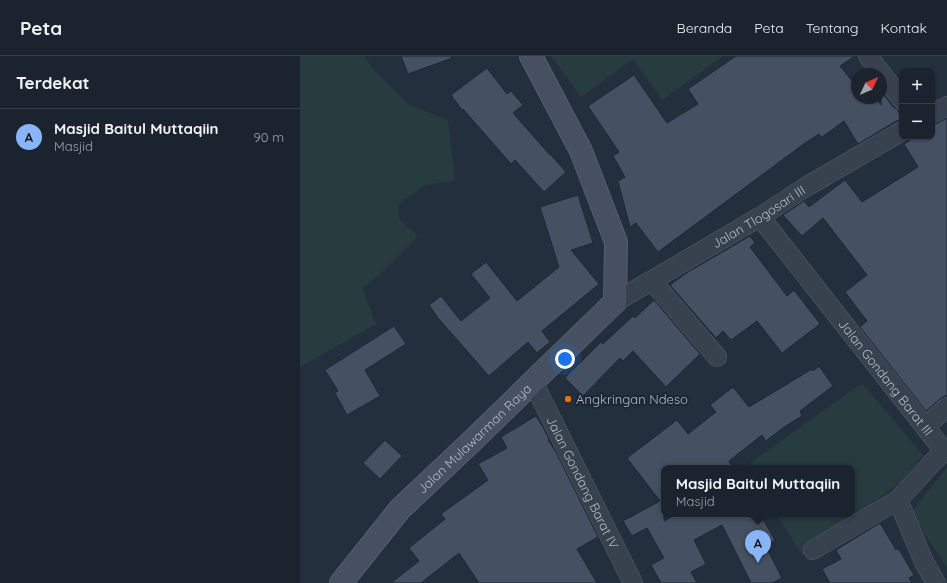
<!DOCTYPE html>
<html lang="id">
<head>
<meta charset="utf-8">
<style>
	:root { --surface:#1b232e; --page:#282f3a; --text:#f1f3f6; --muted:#a0a4aa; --line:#39404a; --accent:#8ab4f8 }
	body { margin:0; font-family:Quicksand,sans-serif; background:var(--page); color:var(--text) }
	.controls { position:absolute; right:12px; top:12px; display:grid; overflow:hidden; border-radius:8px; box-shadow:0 1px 3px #0004 }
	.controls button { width:36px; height:36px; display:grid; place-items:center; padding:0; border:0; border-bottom:1px solid var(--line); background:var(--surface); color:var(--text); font:20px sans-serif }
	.compass { position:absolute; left:551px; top:12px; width:36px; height:36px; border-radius:50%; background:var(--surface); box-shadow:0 1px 3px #0004; rotate:46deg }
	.you { position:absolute; left:265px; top:303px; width:14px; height:14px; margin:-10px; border:3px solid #fff; border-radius:50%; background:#1a73e8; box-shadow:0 0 0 6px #1a73e833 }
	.badge { display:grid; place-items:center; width:26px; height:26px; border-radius:50%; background:var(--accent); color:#111; font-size:13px; font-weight:700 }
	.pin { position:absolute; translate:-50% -33px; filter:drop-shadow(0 1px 2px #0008) }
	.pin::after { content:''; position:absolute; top:21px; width:14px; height:12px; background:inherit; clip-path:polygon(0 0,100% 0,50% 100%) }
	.popup { position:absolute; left:361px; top:409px; width:194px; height:52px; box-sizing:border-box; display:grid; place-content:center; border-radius:8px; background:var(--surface); filter:drop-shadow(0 1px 3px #0005); font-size:13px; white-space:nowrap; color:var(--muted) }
	.popup b { font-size:15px; color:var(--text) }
	.popup::after { content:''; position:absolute; left:50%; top:100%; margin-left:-8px; border:8px solid transparent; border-top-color:var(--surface) }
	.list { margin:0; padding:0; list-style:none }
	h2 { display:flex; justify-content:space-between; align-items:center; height:52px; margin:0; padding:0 16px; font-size:17px }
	h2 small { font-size:13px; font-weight:400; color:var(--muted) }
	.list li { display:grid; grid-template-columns:26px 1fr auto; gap:12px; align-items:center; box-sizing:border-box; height:56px; padding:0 16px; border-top:1px solid var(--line) }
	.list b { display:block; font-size:15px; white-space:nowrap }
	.list p { margin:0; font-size:13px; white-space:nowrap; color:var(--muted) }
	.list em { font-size:13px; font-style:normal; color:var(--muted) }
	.map { position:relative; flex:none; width:647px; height:527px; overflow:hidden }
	header { display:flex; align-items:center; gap:24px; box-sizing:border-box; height:56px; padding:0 20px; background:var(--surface); border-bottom:1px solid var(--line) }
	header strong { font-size:19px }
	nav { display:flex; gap:22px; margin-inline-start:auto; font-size:14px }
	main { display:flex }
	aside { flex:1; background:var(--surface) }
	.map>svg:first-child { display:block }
	.green { fill:#263c3f }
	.building { fill:#455162; stroke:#1f2835 }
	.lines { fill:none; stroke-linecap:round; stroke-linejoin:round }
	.street-casing { stroke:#565f6c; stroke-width:20 }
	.secondary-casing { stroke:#565f6c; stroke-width:24 }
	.street { stroke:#38414e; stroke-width:19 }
	.secondary { stroke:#465061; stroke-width:22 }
	.food-dot { fill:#e8710a; stroke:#1d2633; stroke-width:1.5 }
	.labels { text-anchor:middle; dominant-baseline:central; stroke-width:4; stroke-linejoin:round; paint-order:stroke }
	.street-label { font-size:13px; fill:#b4bcc9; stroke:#1d2633 }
	.poi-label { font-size:13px; fill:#b4bcc9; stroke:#1d2633; text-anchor:start }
</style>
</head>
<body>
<header>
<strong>Peta</strong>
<nav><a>Beranda</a><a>Peta</a><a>Tentang</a><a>Kontak</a></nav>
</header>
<main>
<aside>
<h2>Terdekat<small></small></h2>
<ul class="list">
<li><span class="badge">A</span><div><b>Masjid Baitul Muttaqiin</b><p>Masjid</p></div><em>90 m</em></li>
</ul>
</aside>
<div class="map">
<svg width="647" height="527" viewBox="0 0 647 527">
	<rect width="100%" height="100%" fill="#242f3e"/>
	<!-- green -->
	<g class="green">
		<polygon points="0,0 64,0 73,13 109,49 148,64 155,125 125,129 99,148 99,163 118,180 78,220 62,232 76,268 0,311"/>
		<polygon points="251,0 423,0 362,44 333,3 281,41"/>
		<polygon points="562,327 623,399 602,425 502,499 476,458 552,458 552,412 447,412 446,410"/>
		<polygon points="647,411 647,512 611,457"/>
	</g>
	<!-- building -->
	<g class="building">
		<polygon points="101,0 151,0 152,2 108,18"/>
		<polygon points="436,0 555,0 540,10 557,31 557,42 576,42 581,49 581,35 593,51 597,53 602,62 602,64 596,65 558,88 544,65 522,81 519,78 505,87 358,196 336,167 330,171 318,125 325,121 313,100 319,96 288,50 334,19 367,67 398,48 388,33"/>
		<polygon points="187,12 207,38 211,35 223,49 213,57 250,99 251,99 266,116 244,136 215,104 211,108 163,53 162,54 151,39"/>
		<polygon points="647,62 647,340 644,340 640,343 626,355 560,271 567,265 545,236 567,219 523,162 502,180 483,159 504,145 509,151 545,124 562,146 618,111 604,88 615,81 632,81 632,70"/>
		<polygon points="278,139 293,187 271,194 299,228 242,275 250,286 237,297 228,286 189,320 138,262 129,249 141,240 161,265 190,242 171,218 186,206 217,245 259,211 240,151"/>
		<polygon points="450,180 455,187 450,191 487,240 494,234 520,268 482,297 457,265 431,284 423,275 416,282 370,229 388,216"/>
		<polygon points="354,244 400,298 366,331 333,295 323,305 320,302 283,340 265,322 301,286 303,288 333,260 335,262"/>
		<polygon points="94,270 106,288 65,314 80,340 47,359 35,337 38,335 25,314"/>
		<polygon points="519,310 533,330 500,355 502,360 484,371 466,385 462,379 429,405 433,412 364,412 364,465 376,458 460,458 475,484 466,491 482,522 472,527 451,527 422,469 394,484 406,508 391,516 397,527 361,527 351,509 364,502 347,472 332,480 323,465 360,445 327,402 377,364 388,378 416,356 410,349 433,331 449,351 512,313 513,315"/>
		<polygon points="236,360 243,371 249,383 248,384 256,396 298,481 277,493 297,527 179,527 159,497 121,527 91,527 119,505 109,492 145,463 141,458 188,424 178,408 207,392 201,381"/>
		<polygon points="85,384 102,400 80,423 63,407"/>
		<polygon points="580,467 596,494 598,492 614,519 609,522 612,527 530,527 522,513 541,503 536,494"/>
	</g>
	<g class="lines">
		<defs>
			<g id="street">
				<polyline points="568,0 602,44"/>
				<polyline points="632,58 647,50"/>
				<path id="s1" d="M460 161 644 395"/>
				<polyline points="352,225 417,301"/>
				<path id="s2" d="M315 246 460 161 504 132 602 75"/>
				<path id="s3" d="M233 326 333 527"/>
				<polyline points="625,371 647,351"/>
				<polyline points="513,494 598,444"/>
				<polyline points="636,527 624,506 598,444 632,407 644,395"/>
			</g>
			<g id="secondary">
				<path id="s4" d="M41 527 100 453 169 388 315 246 316 186 281 95 231 0"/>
			</g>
		</defs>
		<!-- street casing -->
		<use href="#street" class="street-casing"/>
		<!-- secondary casing -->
		<use href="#secondary" class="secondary-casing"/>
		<!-- street -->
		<use href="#street" class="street"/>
		<!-- secondary -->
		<use href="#secondary" class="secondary"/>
	</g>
	<!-- markers -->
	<circle class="food-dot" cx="268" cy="343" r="4"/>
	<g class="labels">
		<!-- street labels -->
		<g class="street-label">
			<text stroke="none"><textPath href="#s2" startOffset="167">Jalan Tlogosari III</textPath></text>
			<text stroke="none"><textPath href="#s1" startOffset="204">Jalan Gondang Barat III</textPath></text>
			<text stroke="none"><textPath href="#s4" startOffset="197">Jalan Mulawarman Raya</textPath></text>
			<text stroke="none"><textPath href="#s3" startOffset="112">Jalan Gondang Barat IV</textPath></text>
		</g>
		<!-- poi labels -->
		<g class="poi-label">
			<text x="276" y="343">Angkringan Ndeso</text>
		</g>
	</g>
</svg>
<div class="controls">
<button>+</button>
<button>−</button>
</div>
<svg class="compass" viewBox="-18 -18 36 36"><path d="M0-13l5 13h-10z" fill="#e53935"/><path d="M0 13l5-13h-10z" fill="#a0a4aa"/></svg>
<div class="you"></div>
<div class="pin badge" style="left:458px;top:507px">A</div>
<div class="popup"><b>Masjid Baitul Muttaqiin</b>Masjid</div>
</div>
</main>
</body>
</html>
